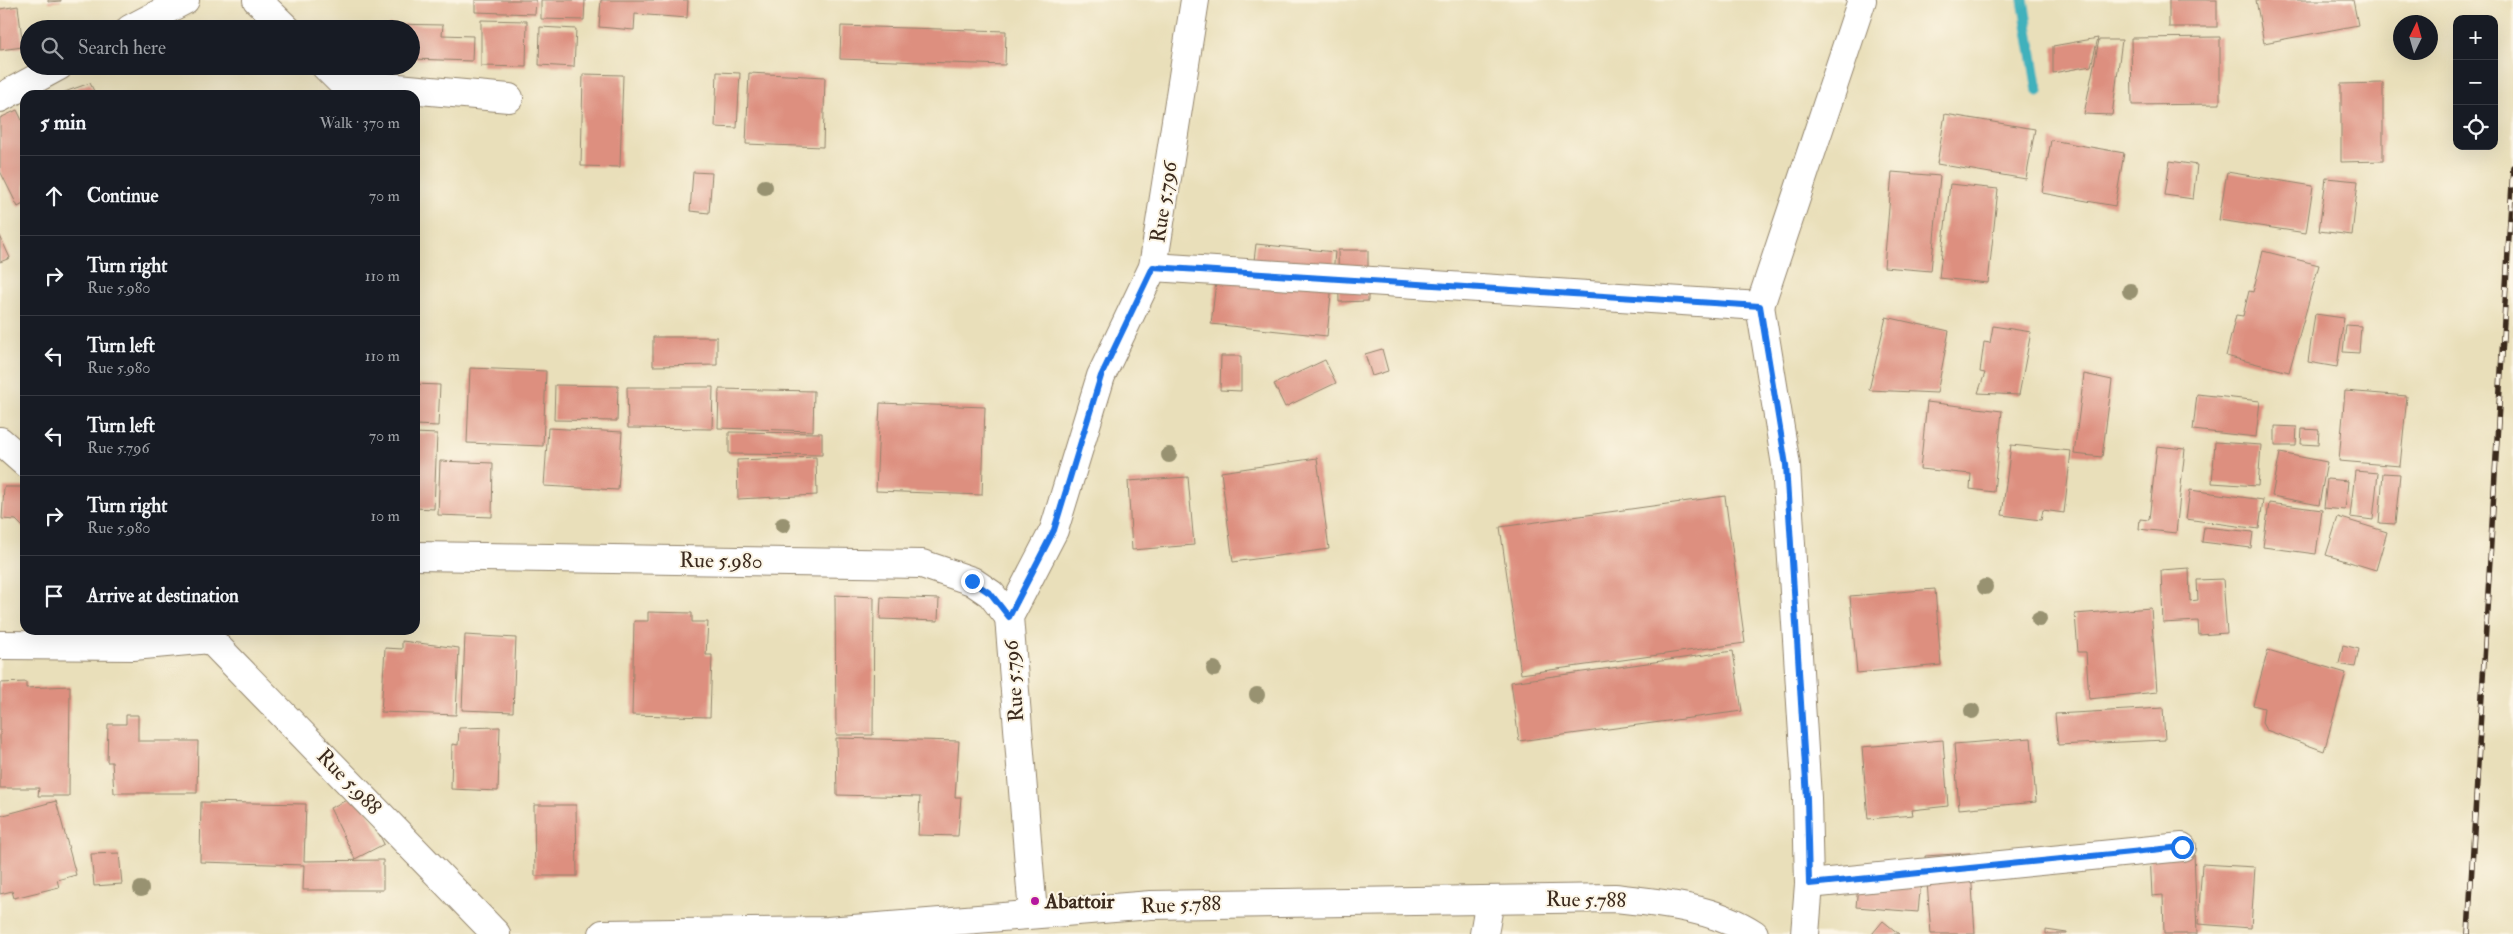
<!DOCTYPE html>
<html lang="en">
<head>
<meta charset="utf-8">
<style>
	:root { --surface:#171b24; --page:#20242c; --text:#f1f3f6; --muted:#9ea1a6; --line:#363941 }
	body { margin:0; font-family:"IM FELL Double Pica",serif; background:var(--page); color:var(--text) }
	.controls { position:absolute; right:15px; top:15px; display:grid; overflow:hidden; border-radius:10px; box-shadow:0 5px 20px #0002 }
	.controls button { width:45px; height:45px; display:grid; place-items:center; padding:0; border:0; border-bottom:1px solid var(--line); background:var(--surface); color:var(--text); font:25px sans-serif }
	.compass { position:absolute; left:2393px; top:15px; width:45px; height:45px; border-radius:50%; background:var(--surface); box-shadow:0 5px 20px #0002; rotate:5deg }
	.stop { position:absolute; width:15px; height:15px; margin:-11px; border:4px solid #1a73e8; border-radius:50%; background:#fff }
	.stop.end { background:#1a73e8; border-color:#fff; box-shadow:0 1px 5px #0008 }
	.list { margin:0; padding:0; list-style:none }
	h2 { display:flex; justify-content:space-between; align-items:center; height:65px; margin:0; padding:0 20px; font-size:21px }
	h2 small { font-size:16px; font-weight:400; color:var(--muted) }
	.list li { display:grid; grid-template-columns:32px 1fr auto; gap:15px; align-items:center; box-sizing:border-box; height:80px; padding:0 20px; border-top:1px solid var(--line) }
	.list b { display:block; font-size:19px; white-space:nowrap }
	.list p { margin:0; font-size:16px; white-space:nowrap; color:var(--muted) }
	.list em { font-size:16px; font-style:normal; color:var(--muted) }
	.icon { flex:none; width:28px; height:28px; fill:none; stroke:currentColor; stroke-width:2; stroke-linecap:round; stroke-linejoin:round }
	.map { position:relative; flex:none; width:2513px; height:934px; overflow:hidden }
	.search { position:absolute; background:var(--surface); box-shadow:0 5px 20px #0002; left:20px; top:20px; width:400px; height:55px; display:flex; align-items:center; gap:12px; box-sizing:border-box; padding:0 18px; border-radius:28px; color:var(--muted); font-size:19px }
	.panel { position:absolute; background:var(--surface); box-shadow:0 5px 20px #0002; left:20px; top:90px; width:400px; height:545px; border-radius:15px }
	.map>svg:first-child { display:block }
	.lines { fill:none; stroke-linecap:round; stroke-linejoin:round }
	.stream { stroke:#41b1bc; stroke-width:11 }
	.building { fill:#dd8f7f }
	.minor-casing { stroke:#92846c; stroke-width:30 }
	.minor { stroke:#fff; stroke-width:28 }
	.rail-casing { stroke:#3b2a1e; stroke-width:5.5 }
	.rail { stroke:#fcf5e5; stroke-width:4; stroke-dasharray:11; stroke-linecap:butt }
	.tree { fill:#989271 }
	.route { stroke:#1a73e8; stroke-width:6 }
	.poi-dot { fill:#b5179e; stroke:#fcf5e5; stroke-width:2 }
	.labels { text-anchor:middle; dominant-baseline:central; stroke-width:4; stroke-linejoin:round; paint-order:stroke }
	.street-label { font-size:21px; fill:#3b2a1e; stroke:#fcf5e5 }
	.poi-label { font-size:21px; font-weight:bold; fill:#3b2a1e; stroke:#fcf5e5; text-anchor:start }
</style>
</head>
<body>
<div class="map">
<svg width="2513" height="934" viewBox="0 0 2513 934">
	<rect width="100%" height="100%" fill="#fcf5e5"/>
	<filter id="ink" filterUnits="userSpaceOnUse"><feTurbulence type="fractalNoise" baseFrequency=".02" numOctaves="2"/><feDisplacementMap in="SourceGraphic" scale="10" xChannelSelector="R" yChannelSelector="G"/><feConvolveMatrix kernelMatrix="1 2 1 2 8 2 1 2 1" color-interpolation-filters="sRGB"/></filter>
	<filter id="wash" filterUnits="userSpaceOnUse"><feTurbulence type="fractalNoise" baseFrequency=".0096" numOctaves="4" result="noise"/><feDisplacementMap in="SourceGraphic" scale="20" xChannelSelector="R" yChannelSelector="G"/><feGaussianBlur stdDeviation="1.12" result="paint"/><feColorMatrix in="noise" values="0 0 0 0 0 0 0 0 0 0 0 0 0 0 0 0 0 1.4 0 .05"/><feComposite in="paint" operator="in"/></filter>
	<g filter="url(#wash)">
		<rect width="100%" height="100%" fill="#e9dfba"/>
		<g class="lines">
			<!-- stream -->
			<polyline class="stream" points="2023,0 2038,91"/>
		</g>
		<g id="blocks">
			<!-- building -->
			<g class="building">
				<polygon points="48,0 61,0 61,1 48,2"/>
				<polygon points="475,0 536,0 535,14 475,12"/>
				<polygon points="541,0 585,0 584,20 541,19"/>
				<polygon points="601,0 688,0 687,18 635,14 634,30 599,27"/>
				<rect x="2169" y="0" width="48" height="27"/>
				<polygon points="2256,0 2353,0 2358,25 2264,43"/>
				<polygon points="18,6 23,47 0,50 0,9"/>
				<polygon points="481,20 527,21 526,67 481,66"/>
				<polygon points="388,24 443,25 442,35 473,36 472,61 411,59 411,29 388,29"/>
				<polygon points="841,26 1006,31 1005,65 840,59"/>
				<polygon points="540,27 576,29 574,67 539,65"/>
				<polygon points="2220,37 2220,104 2132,105 2131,38"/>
				<polygon points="2098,38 2091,66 2053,73 2053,46"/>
				<polygon points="2099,40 2122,40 2112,115 2084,114"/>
				<polygon points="717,72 740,73 737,128 715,127"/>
				<polygon points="749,73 825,77 823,147 746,144"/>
				<polygon points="583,74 623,75 620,167 581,166"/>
				<polygon points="90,83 96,95 56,95"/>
				<polygon points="2383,83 2383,161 2341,162 2341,84"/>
				<polygon points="17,110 25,126 25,203 18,207 0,171 0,118"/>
				<polygon points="1945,114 2035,129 2026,179 1937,164"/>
				<polygon points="2051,140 2124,153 2115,206 2042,193"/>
				<polygon points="2170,161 2197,165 2193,199 2165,195"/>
				<polygon points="693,172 712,173 709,213 690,211"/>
				<polygon points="1892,172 1940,176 1931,271 1884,267"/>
				<polygon points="2227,172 2313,186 2306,233 2219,220"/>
				<polygon points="2326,178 2358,181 2352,235 2319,231"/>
				<polygon points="1950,184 1998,189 1988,283 1939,278"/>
				<polygon points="0,236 10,258 0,262"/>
				<polygon points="1256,244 1335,252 1327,336 1211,324 1217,274 1252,278"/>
				<polygon points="1338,250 1368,250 1368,301 1339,302"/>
				<polygon points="2263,251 2319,265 2289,372 2226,356 2236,315 2243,316 2249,291 2253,292"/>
				<polygon points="2315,314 2344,318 2337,367 2308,362"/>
				<polygon points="1886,317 1949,331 1937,393 1869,390"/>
				<polygon points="2346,325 2361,326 2359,353 2343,352"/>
				<polygon points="1993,326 2031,332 2019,395 1978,393 1985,373 1980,372 1984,342 1990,343"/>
				<polygon points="653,337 717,337 717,365 653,366"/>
				<polygon points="1382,349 1388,371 1372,376 1365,354"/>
				<polygon points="1221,356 1241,356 1241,391 1220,390"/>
				<polygon points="1325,360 1336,383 1285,407 1274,384"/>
				<polygon points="470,368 546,371 543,446 467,443"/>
				<polygon points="2084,374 2112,380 2102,457 2074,454"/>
				<polygon points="415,384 440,385 438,426 415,425"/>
				<polygon points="555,385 618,386 617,421 554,420"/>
				<polygon points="627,387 713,387 712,429 628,428"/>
				<polygon points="719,389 814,391 813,431 718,428"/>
				<polygon points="2345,391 2407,396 2400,466 2339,461"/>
				<polygon points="2197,394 2260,401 2256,437 2193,430"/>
				<polygon points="1927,402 2002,411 1994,492 1970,489 1971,474 1920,469"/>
				<polygon points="880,403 985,407 982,495 876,491"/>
				<polygon points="2275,426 2297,427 2296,446 2275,446"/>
				<polygon points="548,428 622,432 618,490 544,486"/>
				<polygon points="2302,429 2319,430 2318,445 2301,444"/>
				<polygon points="729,432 822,433 822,455 729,454"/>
				<polygon points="415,433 437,434 434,509 415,508"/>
				<polygon points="2215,442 2261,445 2258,486 2212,483"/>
				<polygon points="2011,445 2071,451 2064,513 2043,510 2041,520 2002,515"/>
				<polygon points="2157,446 2185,449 2176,533 2139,529 2140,519 2149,520"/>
				<polygon points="2280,453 2327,462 2319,505 2272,496"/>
				<polygon points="816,457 817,495 738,499 737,460"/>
				<polygon points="1317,458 1329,549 1233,562 1221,472"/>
				<polygon points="440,461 493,463 492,517 438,515"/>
				<polygon points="2355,471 2378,473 2373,520 2350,517"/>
				<polygon points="2383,473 2400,474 2395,524 2379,523"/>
				<polygon points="1188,477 1194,545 1132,550 1128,481"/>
				<polygon points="2327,479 2348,481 2345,510 2324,508"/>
				<polygon points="4,487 25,487 25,529 16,520 2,519"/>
				<polygon points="2190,490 2263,500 2259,529 2186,519"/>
				<polygon points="1725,496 1745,643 1521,674 1500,527"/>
				<polygon points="2269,503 2322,510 2316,554 2263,547"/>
				<polygon points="2338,517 2387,532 2376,570 2326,555"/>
				<polygon points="2204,527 2253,532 2251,548 2202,542"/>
				<polygon points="2189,568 2190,601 2198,600 2197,580 2223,579 2227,633 2199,635 2198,621 2163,623 2161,570"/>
				<polygon points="1935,589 1941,665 1857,673 1850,596"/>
				<polygon points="835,595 874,597 873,735 836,735"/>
				<polygon points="881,597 939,599 938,621 880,619"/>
				<polygon points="2151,608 2157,692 2089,699 2086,652 2078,652 2075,614"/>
				<polygon points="648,612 692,613 692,622 708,622 706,655 712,655 710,717 632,715 634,621 648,621"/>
				<polygon points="465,635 516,638 513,712 462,710"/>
				<polygon points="402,641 459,648 456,715 381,712 385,648 402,649"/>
				<polygon points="2343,645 2359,649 2355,667 2339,664"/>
				<polygon points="2268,650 2346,673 2324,751 2266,730 2262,723 2264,708 2253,705"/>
				<polygon points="1733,651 1742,711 1519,741 1511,682"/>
				<polygon points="26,682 26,688 70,686 69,796 38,796 39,788 0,788 0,683"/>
				<polygon points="2163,708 2165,740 2058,745 2055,714"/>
				<polygon points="126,715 138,715 138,741 198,741 197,793 114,793 112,762 107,762 108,724 126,724"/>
				<polygon points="500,727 498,791 451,789 452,744 458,745 459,728"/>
				<polygon points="836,738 959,741 955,797 961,797 958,836 918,835 920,797 837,795"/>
				<polygon points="2031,738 2036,802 1959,809 1954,744"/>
				<polygon points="1943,740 1948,806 1912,810 1913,815 1868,819 1862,747"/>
				<polygon points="359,794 384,844 355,859 330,808"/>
				<polygon points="56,801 76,875 57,880 59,887 14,898 12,891 0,894 0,816"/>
				<polygon points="201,802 306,804 304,861 383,860 383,890 303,890 304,865 200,862"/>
				<polygon points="534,805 576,805 577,876 535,876"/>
				<polygon points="2194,852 2197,934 2164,934 2163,895 2152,896 2150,853"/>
				<polygon points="119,853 122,884 94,886 91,854"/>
				<polygon points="1970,853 1975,934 1931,934 1925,856"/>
				<polygon points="2202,864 2255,867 2251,928 2198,924"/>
				<polygon points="1860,865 1922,871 1918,912 1856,907"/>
				<polygon points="1883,921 1899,934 1872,934"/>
				<polygon points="2046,930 2067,933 2067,934 2046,934"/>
			</g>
		</g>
	</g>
	<g filter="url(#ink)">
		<use href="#blocks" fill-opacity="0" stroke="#92846c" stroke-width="1"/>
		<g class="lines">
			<defs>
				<g id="minor">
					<polyline points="257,0 287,29"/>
					<polyline points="130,29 185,0"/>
					<polyline points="325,66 342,83 509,98"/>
					<polyline points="0,98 59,66"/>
					<polyline points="1153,267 1760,306 1786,465 1807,798 1809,884 1805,934"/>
					<polyline points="1760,306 1862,0"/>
					<polyline points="0,441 25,463"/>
					<polyline points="415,556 922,564 972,581 991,594 1009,617"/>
					<polyline points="201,630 496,934"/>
					<polyline points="0,645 133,646 210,639"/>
					<polyline points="1809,884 2182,847"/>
					<polyline points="1033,914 1009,617 1054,530 1101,376 1153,267 1195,0"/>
					<path d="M603 934 828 931 1151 905 1614 898C1661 903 1713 907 1754 934"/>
					<polyline points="1484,934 1490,900"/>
				</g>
			</defs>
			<!-- minor casing -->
			<use href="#minor" class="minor-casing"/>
			<!-- minor -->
			<use href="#minor" class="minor"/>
			<defs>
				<polyline id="rail" points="2468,934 2513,167"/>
			</defs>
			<!-- rail casing -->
			<use href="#rail" class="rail-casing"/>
			<!-- rail -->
			<use href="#rail" class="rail"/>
		</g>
		<!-- trees -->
		<g class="tree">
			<circle cx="765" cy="187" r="8"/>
			<circle cx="2130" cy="291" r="8"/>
			<circle cx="1169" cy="455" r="8"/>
			<circle cx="783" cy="525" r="8"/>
			<circle cx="1985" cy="587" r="8"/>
			<circle cx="2039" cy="619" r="8"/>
			<circle cx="1214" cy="669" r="8"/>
			<circle cx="1257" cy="695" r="8"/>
			<circle cx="1972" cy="711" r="8"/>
			<circle cx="141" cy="889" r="8"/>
		</g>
	</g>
	<g class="lines" filter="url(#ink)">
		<!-- route -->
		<polyline class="route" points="972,581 991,594 1009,617 1054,530 1101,376 1153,267 1760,306 1786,465 1807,798 1809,884 2182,847"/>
	</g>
	<!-- markers -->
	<circle class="poi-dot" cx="1035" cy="901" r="5"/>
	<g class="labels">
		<!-- street labels -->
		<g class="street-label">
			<text transform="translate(1164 202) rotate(-81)">Rue 5.796</text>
			<text transform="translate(721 561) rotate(1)">Rue 5.980</text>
			<text transform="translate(1014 681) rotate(-94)">Rue 5.796</text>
			<text transform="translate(349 782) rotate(46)">Rue 5.988</text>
			<text transform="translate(1586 900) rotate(1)">Rue 5.788</text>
			<text transform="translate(1181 905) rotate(-2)">Rue 5.788</text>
		</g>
		<!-- poi labels -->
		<g class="poi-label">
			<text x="1045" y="901">Abattoir</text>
		</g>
	</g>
</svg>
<div class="controls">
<button>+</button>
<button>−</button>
<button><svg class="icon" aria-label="locate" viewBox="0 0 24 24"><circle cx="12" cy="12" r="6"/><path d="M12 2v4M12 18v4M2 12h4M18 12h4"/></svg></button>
</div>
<svg class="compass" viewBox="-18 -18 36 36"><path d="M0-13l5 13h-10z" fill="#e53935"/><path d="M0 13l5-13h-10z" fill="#9ea1a6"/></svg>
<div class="stop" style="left:2182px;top:847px"></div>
<div class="stop end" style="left:972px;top:581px"></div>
<div class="search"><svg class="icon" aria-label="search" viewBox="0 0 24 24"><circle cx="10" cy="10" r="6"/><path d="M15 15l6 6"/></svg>Search here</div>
<section class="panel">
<h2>5 min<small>Walk · 370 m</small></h2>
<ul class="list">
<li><svg class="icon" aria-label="ahead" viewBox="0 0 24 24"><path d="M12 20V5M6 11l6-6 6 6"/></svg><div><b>Continue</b></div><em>70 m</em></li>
<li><svg class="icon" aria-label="right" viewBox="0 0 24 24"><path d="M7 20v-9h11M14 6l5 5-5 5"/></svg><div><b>Turn right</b><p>Rue 5.980</p></div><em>110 m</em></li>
<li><svg class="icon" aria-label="left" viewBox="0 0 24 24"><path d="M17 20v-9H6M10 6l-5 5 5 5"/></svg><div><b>Turn left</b><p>Rue 5.980</p></div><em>110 m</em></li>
<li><svg class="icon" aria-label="left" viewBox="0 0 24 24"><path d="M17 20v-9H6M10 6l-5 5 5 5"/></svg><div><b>Turn left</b><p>Rue 5.796</p></div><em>70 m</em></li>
<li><svg class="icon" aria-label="right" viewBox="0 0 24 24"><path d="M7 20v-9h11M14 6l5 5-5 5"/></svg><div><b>Turn right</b><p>Rue 5.980</p></div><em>10 m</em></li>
<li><svg class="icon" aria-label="arrive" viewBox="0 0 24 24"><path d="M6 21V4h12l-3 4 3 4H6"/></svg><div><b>Arrive at destination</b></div></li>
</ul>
</section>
</div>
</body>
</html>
